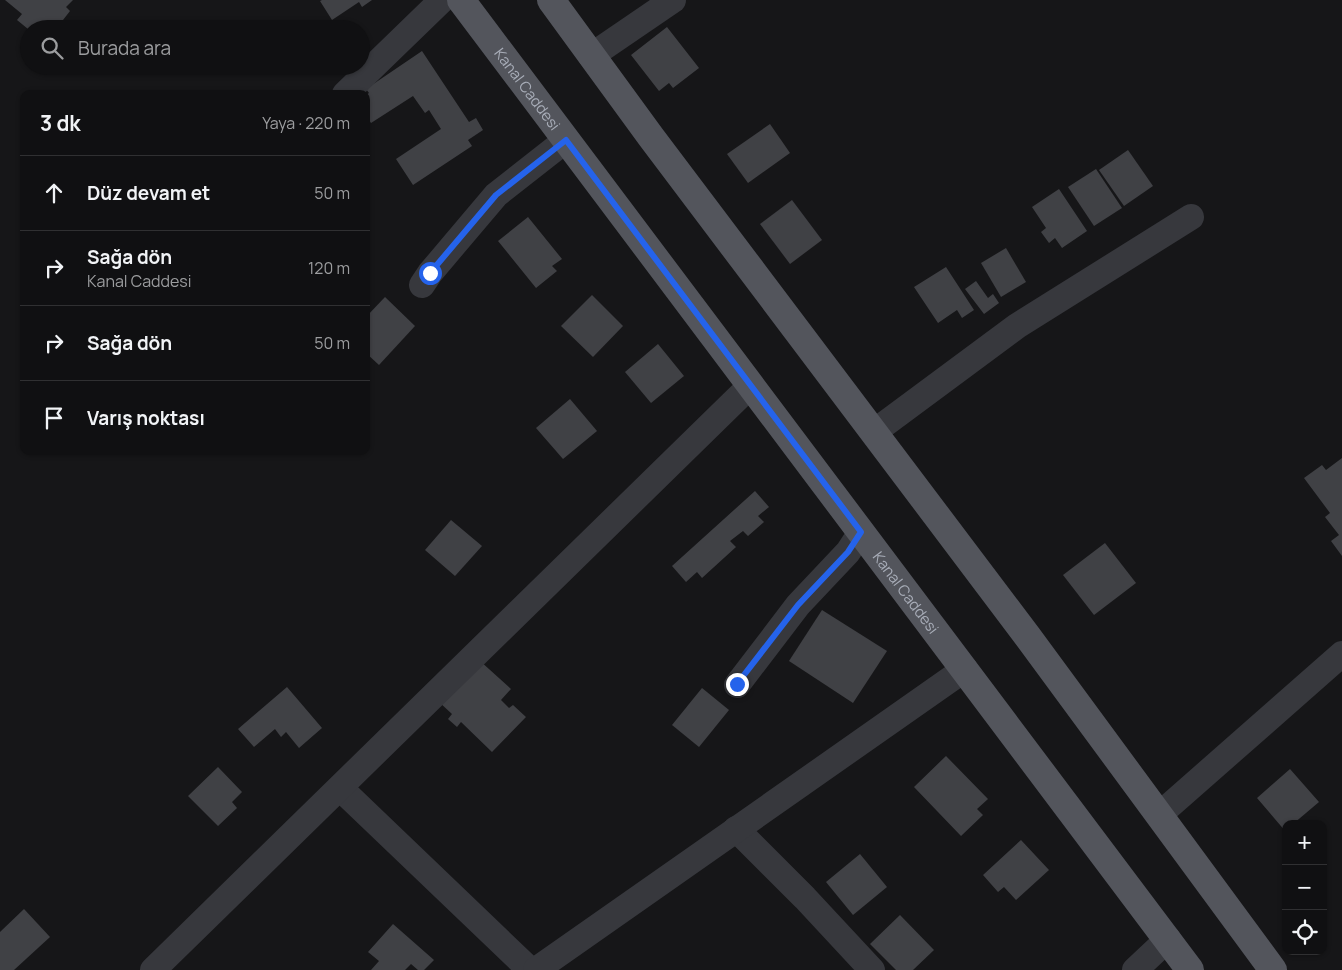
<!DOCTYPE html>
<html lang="tr">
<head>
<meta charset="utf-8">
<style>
	:root { --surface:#101012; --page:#1e1e20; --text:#f1f3f6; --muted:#9c9d9f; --line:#303032 }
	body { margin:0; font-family:Manrope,sans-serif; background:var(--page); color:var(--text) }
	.controls { position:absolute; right:15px; bottom:15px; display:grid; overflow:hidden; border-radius:10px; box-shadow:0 1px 4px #0004 }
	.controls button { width:45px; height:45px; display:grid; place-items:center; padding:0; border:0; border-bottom:1px solid var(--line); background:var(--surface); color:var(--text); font:25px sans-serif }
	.stop { position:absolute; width:15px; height:15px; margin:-11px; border:4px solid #2563eb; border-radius:50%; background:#fff }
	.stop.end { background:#2563eb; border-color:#fff; box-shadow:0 1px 5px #0008 }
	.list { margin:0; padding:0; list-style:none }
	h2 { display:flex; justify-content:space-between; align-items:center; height:65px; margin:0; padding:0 20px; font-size:21px }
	h2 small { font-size:16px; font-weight:400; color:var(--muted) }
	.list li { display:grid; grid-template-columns:32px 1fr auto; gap:15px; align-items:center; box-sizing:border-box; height:75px; padding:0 20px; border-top:1px solid var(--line) }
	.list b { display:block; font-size:19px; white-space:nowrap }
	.list p { margin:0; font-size:16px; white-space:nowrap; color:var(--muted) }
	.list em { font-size:16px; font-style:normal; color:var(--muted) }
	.icon { flex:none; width:28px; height:28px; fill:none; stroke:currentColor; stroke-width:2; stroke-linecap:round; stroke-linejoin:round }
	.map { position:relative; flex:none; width:1342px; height:970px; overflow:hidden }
	.search { position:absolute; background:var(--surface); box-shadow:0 1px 4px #0004; left:20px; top:20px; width:350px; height:55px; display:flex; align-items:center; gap:12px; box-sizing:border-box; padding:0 18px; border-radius:28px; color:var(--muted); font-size:19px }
	.panel { position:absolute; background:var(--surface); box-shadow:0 1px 4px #0004; left:20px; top:90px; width:350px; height:365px; border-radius:10px }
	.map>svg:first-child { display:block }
	.building { fill:#404145 }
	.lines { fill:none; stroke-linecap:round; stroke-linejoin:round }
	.minor { stroke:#37383d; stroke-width:26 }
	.major { stroke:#53555c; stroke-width:28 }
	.route { stroke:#2563eb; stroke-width:6 }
	.labels { text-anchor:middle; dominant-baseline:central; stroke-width:4; stroke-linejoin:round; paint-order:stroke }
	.street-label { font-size:15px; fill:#a8adb8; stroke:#111113 }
</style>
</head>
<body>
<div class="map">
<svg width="1342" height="970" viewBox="0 0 1342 970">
	<rect width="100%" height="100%" fill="#161618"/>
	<!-- building -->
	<g class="building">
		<polygon points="5,0 73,0 66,7 70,11 56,29 47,23 43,29 28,29 17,20 22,14"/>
		<polygon points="322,0 372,0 362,7 359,2 332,20 320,1"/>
		<polygon points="667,27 699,68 673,88 669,83 659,91 631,55"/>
		<polygon points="422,51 469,122 476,118 483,130 468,140 472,146 413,185 396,159 441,129 429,110 425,113 413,96 371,123 366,116 366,95 369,93 366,89"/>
		<polygon points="770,124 790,153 748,183 727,154"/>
		<polygon points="1128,150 1153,186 1124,206 1099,170"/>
		<polygon points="1096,169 1122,208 1094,226 1068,187"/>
		<polygon points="1059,189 1087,231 1062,248 1055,238 1049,243 1041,232 1046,228 1032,207"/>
		<polygon points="792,200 822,240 790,264 760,224"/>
		<polygon points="528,217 562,259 552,266 557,271 536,288 498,241"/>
		<polygon points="1006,248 1026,282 1001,297 981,263"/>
		<polygon points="946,267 974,310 962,318 957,310 938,323 914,287"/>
		<polygon points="976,281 988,298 993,294 999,303 984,314 965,289"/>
		<polygon points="592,295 623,326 593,357 561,326"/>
		<polygon points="385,297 415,326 379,365 366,353 366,317"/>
		<polygon points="658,344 684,376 651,403 625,372"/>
		<polygon points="570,399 597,431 563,459 536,428"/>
		<polygon points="1342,458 1342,556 1331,541 1339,535 1325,517 1330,513 1304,478 1322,465 1326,470"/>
		<polygon points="755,491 769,507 758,516 764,522 748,536 743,531 730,541 736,547 702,578 697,572 686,582 672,566"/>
		<polygon points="451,520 482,546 455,576 425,550"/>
		<polygon points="1105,543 1136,583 1094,615 1063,575"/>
		<polygon points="822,610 887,651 853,703 789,661"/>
		<polygon points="479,660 511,689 501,700 509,708 513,705 526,717 492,752 461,722 457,727 448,719 452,714 439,702"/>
		<polygon points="287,687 322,728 299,748 286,732 281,737 275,729 254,747 238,729"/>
		<polygon points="702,688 729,710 699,747 672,725"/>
		<polygon points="946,756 988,799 977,809 983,815 961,836 914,787"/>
		<polygon points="218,767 242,792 232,802 237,808 218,826 188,796"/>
		<polygon points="1290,769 1319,802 1293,824 1286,824 1286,832 1257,798"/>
		<polygon points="1021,840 1049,870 1016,900 1004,887 998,892 983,875"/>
		<polygon points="860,854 887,887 853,915 826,882"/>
		<polygon points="24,909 50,937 14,970 0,970 0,932"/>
		<polygon points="900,915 934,950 913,970 896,970 870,944"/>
		<polygon points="393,924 434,960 424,970 418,970 411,964 405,970 371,970 379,961 368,952"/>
	</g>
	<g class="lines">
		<!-- minor -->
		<g class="minor">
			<polyline points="591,56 673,0"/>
			<polyline points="345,94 442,0"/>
			<polyline points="422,285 430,273 496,195 566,140"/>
			<polyline points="874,432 1017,326 1191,217"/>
			<polyline points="737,685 798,605 848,552 861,532"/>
			<polyline points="340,788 530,970"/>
			<polyline points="1159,815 1342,654"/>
			<polyline points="736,829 805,898 872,970"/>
			<polyline points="153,970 751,385"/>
			<polyline points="536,970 965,669"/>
			<polyline points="1135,970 1168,939"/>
		</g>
		<!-- major -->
		<g class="major">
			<path id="s1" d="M461 0 1190 970"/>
			<polyline points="551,0 651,137 1028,637 1273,970"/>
		</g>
	</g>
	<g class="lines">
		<!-- route -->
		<polyline class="route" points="430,273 496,195 566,140 861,532 848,552 798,605 737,684"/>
	</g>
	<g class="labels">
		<!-- street labels -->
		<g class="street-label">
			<text stroke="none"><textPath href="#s1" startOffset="111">Kanal Caddesi</textPath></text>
			<text stroke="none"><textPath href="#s1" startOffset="741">Kanal Caddesi</textPath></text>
		</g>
	</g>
</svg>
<div class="controls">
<button>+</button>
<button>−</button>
<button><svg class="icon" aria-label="locate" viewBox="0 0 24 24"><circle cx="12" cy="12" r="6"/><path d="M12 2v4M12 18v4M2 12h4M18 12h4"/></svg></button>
</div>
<div class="stop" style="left:430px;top:273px"></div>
<div class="stop end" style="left:737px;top:684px"></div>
<div class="search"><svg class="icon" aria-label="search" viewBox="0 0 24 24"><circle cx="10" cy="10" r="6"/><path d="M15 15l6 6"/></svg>Burada ara</div>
<section class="panel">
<h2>3 dk<small>Yaya · 220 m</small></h2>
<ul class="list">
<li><svg class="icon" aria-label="ahead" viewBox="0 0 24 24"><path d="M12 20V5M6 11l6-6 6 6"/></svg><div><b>Düz devam et</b></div><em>50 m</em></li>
<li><svg class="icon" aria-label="right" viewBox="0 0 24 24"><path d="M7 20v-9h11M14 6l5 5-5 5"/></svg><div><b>Sağa dön</b><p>Kanal Caddesi</p></div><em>120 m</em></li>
<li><svg class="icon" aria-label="right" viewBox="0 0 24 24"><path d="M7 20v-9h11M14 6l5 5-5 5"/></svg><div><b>Sağa dön</b></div><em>50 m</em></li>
<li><svg class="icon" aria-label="arrive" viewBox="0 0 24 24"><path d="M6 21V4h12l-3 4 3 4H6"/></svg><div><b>Varış noktası</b></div></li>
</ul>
</section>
</div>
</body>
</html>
